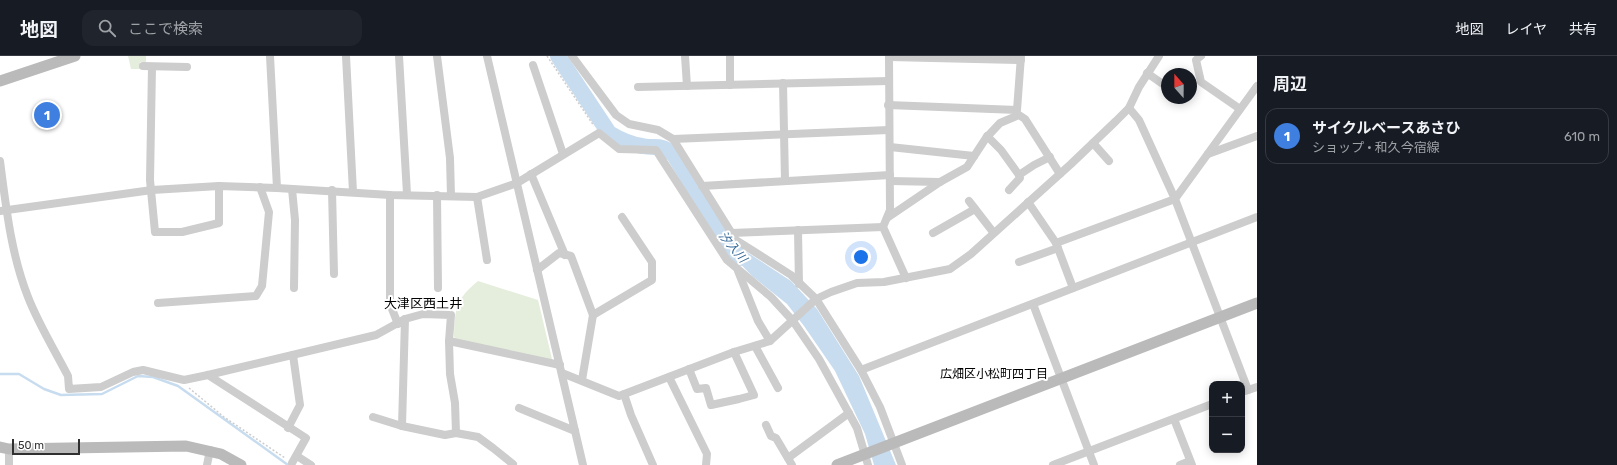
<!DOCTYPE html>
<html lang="ja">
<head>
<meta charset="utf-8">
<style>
	:root { --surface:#171b24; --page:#20242c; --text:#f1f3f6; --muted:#9ea1a6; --line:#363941; --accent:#f22a27 }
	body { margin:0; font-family:Rubik,"Noto Sans JP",sans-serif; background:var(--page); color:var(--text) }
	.controls { position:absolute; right:12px; bottom:12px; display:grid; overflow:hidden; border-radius:8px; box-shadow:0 2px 10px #0003 }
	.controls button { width:36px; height:36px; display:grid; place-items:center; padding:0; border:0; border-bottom:1px solid var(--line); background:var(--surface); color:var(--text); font:20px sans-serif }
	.compass { position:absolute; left:1161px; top:12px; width:36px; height:36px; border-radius:50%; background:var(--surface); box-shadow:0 2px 10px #0003; rotate:339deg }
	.scale { position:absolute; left:12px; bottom:10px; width:68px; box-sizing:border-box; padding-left:4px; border:2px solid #303030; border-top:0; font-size:11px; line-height:14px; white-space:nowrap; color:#303030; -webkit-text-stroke:3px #fff; paint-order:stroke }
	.you { position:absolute; left:861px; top:201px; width:14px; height:14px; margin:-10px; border:3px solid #fff; border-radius:50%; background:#1a73e8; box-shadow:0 0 0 6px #1a73e833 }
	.badge { display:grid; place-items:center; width:26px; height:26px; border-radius:50%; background:var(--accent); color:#fff; font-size:13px; font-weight:700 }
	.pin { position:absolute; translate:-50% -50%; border:2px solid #fff; box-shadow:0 1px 4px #0006 }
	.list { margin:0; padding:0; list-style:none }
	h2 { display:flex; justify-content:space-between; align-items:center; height:52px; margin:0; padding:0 16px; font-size:17px }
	h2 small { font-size:13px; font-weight:400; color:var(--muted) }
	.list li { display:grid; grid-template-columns:26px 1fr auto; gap:12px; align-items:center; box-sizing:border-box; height:56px; margin:0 8px 8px; padding:0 8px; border:1px solid var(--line); border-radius:12px }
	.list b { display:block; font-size:15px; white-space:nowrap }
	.list p { margin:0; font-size:13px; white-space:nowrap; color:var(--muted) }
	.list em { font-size:13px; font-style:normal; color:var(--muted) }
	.icon { flex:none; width:22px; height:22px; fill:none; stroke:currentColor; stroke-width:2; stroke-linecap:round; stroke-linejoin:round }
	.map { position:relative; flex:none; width:1257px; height:409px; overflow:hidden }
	header { display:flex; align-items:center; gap:24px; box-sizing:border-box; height:56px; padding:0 20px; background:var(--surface); border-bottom:1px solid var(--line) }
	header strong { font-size:19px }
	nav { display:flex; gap:22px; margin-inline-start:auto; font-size:14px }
	.search { width:280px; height:36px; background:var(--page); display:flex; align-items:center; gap:10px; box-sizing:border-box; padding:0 14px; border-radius:12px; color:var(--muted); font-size:15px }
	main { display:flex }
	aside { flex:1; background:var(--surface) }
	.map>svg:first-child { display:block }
	.green { fill:#e5eedd }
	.water { fill:#c8dcef }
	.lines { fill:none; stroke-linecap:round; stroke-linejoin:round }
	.stream { stroke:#c8dcef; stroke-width:2.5 }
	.river { stroke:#c8dcef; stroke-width:16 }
	.path { stroke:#cdcdcd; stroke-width:1.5; stroke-dasharray:2 2; stroke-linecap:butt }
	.street { stroke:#cdcdcd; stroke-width:8 }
	.secondary { stroke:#bababa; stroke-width:11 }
	.labels { text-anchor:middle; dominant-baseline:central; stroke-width:4; stroke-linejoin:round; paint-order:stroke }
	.water-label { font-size:12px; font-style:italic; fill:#376a99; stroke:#fff }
	.neighbourhood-label { font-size:12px; fill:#000; stroke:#fff }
	.quarter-label { font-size:13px; fill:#000; stroke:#fff }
</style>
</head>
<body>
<header>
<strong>地図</strong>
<div class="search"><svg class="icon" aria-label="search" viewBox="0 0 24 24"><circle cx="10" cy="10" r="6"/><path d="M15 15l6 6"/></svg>ここで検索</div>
<nav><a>地図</a><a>レイヤ</a><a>共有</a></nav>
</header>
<main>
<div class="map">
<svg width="1257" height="409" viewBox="0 0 1257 409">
	<rect width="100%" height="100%" fill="#fff"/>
	<!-- green -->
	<g class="green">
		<polygon points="128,0 146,0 146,6 140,6 140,13 131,13"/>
		<path d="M478 225 538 244 552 303 548 305 456 283 454 281C455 253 455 244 478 225Z"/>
	</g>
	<!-- water -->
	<polygon class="water" points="716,158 736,189 791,225 817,253 859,320 896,409 874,409 865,378 835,315 804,270 787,248 752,220 730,197"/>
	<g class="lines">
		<!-- stream -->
		<polyline class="stream" points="0,318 19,318 44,333 61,339 102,338 138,320 153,321 178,330 288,409"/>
		<!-- river -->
		<path class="river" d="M558 0 609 77C619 83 630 88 642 90 657 93 660 87 674 99L725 185 741 202"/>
		<!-- path -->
		<g class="path">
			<polyline points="547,0 594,70"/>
			<polyline points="189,332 224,361 285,402"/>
		</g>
		<!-- street -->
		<g class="street">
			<polyline points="270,0 277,132"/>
			<polyline points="346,0 353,136"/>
			<polyline points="399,0 407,138"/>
			<polyline points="437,0 450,102 451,140"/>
			<polyline points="487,0 583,409"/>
			<polyline points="572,0 616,59 629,68 658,74 673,83 736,184 791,219 816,243 861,314 880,351 902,409"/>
			<polyline points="685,0 687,30"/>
			<polyline points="730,0 730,29"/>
			<polyline points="889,0 890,154 883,171 906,222"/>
			<polyline points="1201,0 1196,4 1201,26 1240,53"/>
			<polyline points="889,1 1021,4"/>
			<polyline points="533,9 563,98"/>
			<polyline points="143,10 187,11"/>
			<polyline points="152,11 150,124 155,176 182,176 219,167 219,130"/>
			<polyline points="1147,17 1167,31"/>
			<polyline points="783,27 785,125"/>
			<polyline points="638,31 889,25"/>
			<polyline points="888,49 1017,54 1021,0"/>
			<polyline points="1129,52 1139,64 1175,143 1248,334"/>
			<polyline points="987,80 1001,94 1019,119"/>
			<polyline points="673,83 889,74"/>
			<polyline points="1093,87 1109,105"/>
			<polyline points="890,91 974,100"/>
			<polyline points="1208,98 1257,80"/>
			<path d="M0 105C6 151 11 198 28 241 38 267 55 295 68 320L69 333 101 331 133 316 143 314 184 324 208 319 376 279 405 263 423 258 451 259 449 285 450 318 455 347 456 377"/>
			<polyline points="531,118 565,199"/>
			<polyline points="890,125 940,126"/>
			<polyline points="702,130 890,119"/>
			<polyline points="292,133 295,164 294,232"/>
			<polyline points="332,134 334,218"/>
			<polyline points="1009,134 1020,122 1019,119 1034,109 1050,101"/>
			<polyline points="390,139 390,248 398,268"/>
			<polyline points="437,139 438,232"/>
			<polyline points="477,141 487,204"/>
			<polyline points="969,145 993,176"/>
			<polyline points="1028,146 1056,187 1073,232"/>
			<polyline points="0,155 152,134 219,130 277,132 390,139 477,141 517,127 599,77 619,93 656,94 727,204 771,241 793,265 819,303 857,372 868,409"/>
			<polyline points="887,162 940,126 967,111 986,82 1000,67 1019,59 1025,63 1060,118"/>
			<polyline points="798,174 799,228"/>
			<polyline points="731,177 883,171"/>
			<polyline points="933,177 975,153"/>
			<polyline points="1056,187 1175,143 1257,30"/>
			<polyline points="1019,206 1058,192"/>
			<polyline points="537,214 559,197 571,200 593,259 652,224 652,206 622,161"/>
			<polyline points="738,215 758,265 770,285"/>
			<polyline points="158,247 256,240 262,230 269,156 260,131"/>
			<polyline points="1033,248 1094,409"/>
			<polyline points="449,285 560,309"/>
			<polyline points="755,290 778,332"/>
			<polyline points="689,313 697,333 706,332 711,349 739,343 754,339 734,296"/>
			<polyline points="861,314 1257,161"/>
			<polyline points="562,317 619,340 734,296 770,285 816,243 831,236 857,227 884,226 950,213 971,198 1071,108 1116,65 1129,52 1139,31 1159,0"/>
			<polyline points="208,319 306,382 292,407"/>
			<polyline points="669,321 707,398 706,409"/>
			<polyline points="582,324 593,259"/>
			<polyline points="1242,336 1257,331"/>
			<polyline points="624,338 631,359 653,409"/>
			<polyline points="519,352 575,375"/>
			<polyline points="373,361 402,370 445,379 456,377 478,381 493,392 513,408"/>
			<polyline points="1174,363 1192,409"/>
			<polyline points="766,369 771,380 776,382 792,409"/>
			<polyline points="402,370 405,263"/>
			<polyline points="288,372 300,349 293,299"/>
			<polyline points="297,400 311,409"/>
			<polyline points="788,402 849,357"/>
			<polyline points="9,409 9,393"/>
			<polyline points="207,409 210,394"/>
			<polyline points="1053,409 1212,348"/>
			<polyline points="1180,409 1190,405"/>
		</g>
		<!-- secondary -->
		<g class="secondary">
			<polyline points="0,25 75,0"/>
			<polyline points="0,391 9,393 186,390 221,398 241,409"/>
			<polyline points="837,409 1257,247"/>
		</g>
	</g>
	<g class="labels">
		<!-- water labels -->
		<g class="water-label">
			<text transform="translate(733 191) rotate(50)">汐入川</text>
		</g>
		<!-- neighbourhood labels -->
		<g class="neighbourhood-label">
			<text x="994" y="318">広畑区小松町四丁目</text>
		</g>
		<!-- quarter labels -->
		<g class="quarter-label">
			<text x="423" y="247">大津区西土井</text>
		</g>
	</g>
</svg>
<div class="controls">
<button>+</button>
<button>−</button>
</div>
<svg class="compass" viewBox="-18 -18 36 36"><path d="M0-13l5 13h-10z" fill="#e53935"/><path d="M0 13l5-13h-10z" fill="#9ea1a6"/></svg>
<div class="scale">50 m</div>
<div class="you"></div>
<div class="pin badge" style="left:47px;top:59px;background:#3f7fe0">1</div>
</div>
<aside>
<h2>周辺<small></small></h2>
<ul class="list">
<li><span class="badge" style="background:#3f7fe0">1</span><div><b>サイクルベースあさひ</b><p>ショップ · 和久今宿線</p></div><em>610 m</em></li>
</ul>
</aside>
</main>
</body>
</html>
